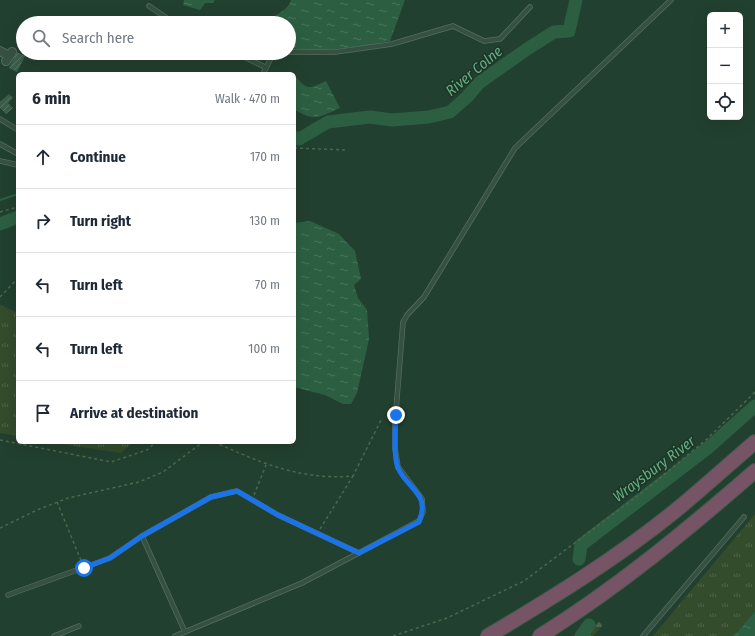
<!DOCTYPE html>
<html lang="en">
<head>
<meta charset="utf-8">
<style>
	:root { --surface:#fff; --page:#f6f6f7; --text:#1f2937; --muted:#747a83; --line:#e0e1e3 }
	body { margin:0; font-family:"Fira Sans Condensed",sans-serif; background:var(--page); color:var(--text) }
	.controls { position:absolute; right:12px; top:12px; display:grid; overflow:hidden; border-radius:6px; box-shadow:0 4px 16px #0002 }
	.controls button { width:36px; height:36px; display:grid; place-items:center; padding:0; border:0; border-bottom:1px solid var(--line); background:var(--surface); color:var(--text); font:20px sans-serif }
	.stop { position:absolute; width:12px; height:12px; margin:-9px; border:3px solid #1a73e8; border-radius:50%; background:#fff }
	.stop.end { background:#1a73e8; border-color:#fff; box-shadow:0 1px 4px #0008 }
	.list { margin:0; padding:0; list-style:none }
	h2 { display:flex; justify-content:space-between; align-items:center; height:52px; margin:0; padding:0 16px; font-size:17px }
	h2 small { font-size:13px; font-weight:400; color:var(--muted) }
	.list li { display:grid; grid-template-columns:26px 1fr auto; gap:12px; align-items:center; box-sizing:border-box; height:64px; padding:0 16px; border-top:1px solid var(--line) }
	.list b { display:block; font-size:15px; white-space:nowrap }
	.list em { font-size:13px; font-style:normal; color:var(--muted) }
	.icon { flex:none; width:22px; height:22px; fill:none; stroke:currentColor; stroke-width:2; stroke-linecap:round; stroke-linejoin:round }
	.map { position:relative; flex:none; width:755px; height:636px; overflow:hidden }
	.search { position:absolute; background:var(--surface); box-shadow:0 4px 16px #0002; left:16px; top:16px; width:280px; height:44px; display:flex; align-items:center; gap:10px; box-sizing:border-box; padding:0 14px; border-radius:22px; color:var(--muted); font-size:15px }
	.panel { position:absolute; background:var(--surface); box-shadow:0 4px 16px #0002; left:16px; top:72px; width:280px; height:372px; border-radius:6px }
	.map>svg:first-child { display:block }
	.grass { fill:url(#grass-tufts) }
	.forest { fill:url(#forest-firs) }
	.water { fill:url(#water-ripples) }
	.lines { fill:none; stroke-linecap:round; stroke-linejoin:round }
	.stream { stroke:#2c5f42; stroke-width:2 }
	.river { stroke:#2c5f42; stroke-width:13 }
	.building { fill:url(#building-hatch) }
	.lane-casing { stroke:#546e5f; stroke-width:5.5 }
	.street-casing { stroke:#546e5f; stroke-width:10 }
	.highway-casing { stroke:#415b4c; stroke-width:16 }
	.path { stroke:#4d674c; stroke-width:1.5; stroke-dasharray:3 3; stroke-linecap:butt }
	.lane { stroke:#365041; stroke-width:4 }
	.street { stroke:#365041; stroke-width:8 }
	.highway { stroke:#775366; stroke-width:14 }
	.route { stroke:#1a73e8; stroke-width:5 }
	.labels { text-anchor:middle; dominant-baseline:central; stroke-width:3; stroke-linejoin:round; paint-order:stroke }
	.water-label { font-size:15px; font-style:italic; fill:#68ad85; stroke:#1b3526 }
</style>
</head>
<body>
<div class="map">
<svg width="755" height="636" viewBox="0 0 755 636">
	<defs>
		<pattern id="grass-tufts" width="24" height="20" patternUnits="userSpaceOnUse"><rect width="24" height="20" fill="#334c2c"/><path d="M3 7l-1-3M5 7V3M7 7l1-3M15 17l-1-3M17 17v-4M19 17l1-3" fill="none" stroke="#4e6449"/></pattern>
		<pattern id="forest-firs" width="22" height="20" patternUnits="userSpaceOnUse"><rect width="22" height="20" fill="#334c2c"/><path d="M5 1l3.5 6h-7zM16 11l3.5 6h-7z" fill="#4e6449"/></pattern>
		<pattern id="water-ripples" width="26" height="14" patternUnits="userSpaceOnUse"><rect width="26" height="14" fill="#2c5f42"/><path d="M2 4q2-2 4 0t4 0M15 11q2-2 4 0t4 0" fill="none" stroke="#48755c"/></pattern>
		<pattern id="building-hatch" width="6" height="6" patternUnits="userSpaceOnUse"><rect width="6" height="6" fill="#3b5e4a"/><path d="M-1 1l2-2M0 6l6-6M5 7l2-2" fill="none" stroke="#557462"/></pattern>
	</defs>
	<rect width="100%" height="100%" fill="#22402f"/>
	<!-- grass -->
	<g class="grass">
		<polygon points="0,305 18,313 18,436 0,433"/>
		<polygon points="48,442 133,442 121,453"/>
		<polygon points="755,514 755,611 734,636 653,636"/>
	</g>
	<!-- forest -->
	<polygon class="forest" points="599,622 603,625 593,636 575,636"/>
	<!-- water -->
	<g class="water">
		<polygon points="184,0 215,0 213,3 205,3 200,10 183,5"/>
		<path d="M291 0H405L390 41C357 47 322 53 289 48V23H262C272 17 288 11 291 0Z"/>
		<path d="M294 78H297C308 92 312 87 326 81L340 108C320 117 313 122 294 109Z"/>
		<polygon points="310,221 339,234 355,251 361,279 354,285 358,298 367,310 369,339 357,393 351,404 343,404 325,395 294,387 294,223"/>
		<polygon points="755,611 755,636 734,636"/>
	</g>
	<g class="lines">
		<!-- stream -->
		<polyline class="stream" points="0,200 18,194"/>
		<!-- river -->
		<g class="river">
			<polyline points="294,137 299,139 328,122 370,117 392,120 429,117 450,112 467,97 479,83 527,49 554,32 569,31 576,0"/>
			<polyline points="0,224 18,217"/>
			<polyline points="579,559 581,545 709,447 755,406"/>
			<polyline points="581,636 589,625"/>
		</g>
	</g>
	<!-- building -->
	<g class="building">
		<polygon points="17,52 25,56 17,72 9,68"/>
		<polygon points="9,94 13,98 8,103 13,108 6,114 0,108 0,102"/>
	</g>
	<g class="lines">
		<defs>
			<g id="lane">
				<polyline points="149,6 174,23"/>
				<polyline points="289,52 335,52 392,44 453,26 484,41 500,39 530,7"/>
				<polyline points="236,53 265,67"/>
				<polyline points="263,74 271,58 285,53"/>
				<polyline points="0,119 18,130"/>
				<polyline points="0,144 18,154"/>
				<polyline points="0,161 18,165"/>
				<polyline points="142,536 185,632"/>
				<polyline points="8,595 110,558 142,536 211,497 237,491 278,515 359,553"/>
				<polyline points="54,636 79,626"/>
				<polyline points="175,636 302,583 419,521 423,512 422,499 398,467 395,448 395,423 403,322 407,315 424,297 515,148 671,0"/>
				<polyline points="643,636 744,517"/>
			</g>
			<g id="street">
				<polyline points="0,51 9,56"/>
				<polyline points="6,61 12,52"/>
			</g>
			<g id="highway">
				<path d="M488 636C552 598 617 558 675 511 702 489 728 465 755 442"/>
				<path d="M540 636C617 588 686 531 755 471"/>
			</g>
		</defs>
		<!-- lane casing -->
		<use href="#lane" class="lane-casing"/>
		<!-- street casing -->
		<use href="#street" class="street-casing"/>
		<!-- highway casing -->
		<use href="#highway" class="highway-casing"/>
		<!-- path -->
		<g class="path">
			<polyline points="294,148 347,150"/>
			<polyline points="0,212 18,207"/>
			<polyline points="0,297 18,278"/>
			<polyline points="0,440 111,462 147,450 156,442"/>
			<path d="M214 442C259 462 302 481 353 476L381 420"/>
			<polyline points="254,495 266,465"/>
			<polyline points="57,502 82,563"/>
			<polyline points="0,528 37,510 68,498 139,482 163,472 203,442"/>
			<polyline points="320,529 353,476"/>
			<polyline points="393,636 447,618 524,581 648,488 707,439 755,392"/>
		</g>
		<!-- lane -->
		<use href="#lane" class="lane"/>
		<!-- street -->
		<use href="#street" class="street"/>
		<!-- highway -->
		<use href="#highway" class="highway"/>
	</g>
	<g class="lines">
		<!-- route -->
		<path class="route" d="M84 568 110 558 142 536 211 497 237 491 278 515 359 553 419 522C431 493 408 490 398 468 393 455 395 429 396 415"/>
	</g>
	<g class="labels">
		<!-- water labels -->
		<g class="water-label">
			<text transform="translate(474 71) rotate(-40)">River Colne</text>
			<text transform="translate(654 469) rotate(-37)">Wraysbury River</text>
		</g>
	</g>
</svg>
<div class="controls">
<button>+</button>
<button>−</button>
<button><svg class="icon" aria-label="locate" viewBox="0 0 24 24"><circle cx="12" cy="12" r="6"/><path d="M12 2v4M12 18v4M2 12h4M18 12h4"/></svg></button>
</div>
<div class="stop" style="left:84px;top:568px"></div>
<div class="stop end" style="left:396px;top:415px"></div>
<div class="search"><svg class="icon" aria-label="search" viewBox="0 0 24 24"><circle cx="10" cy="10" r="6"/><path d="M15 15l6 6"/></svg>Search here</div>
<section class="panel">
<h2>6 min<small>Walk · 470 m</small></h2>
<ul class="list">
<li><svg class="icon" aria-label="ahead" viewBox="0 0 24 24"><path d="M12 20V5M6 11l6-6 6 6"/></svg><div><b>Continue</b></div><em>170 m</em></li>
<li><svg class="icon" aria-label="right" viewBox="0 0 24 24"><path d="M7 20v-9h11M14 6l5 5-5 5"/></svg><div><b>Turn right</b></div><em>130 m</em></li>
<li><svg class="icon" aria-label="left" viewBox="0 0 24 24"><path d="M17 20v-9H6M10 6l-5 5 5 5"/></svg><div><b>Turn left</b></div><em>70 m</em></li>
<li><svg class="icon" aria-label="left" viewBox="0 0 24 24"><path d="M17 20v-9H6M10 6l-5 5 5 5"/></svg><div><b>Turn left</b></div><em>100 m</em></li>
<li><svg class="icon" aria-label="arrive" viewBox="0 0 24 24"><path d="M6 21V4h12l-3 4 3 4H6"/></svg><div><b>Arrive at destination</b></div></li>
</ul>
</section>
</div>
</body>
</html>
